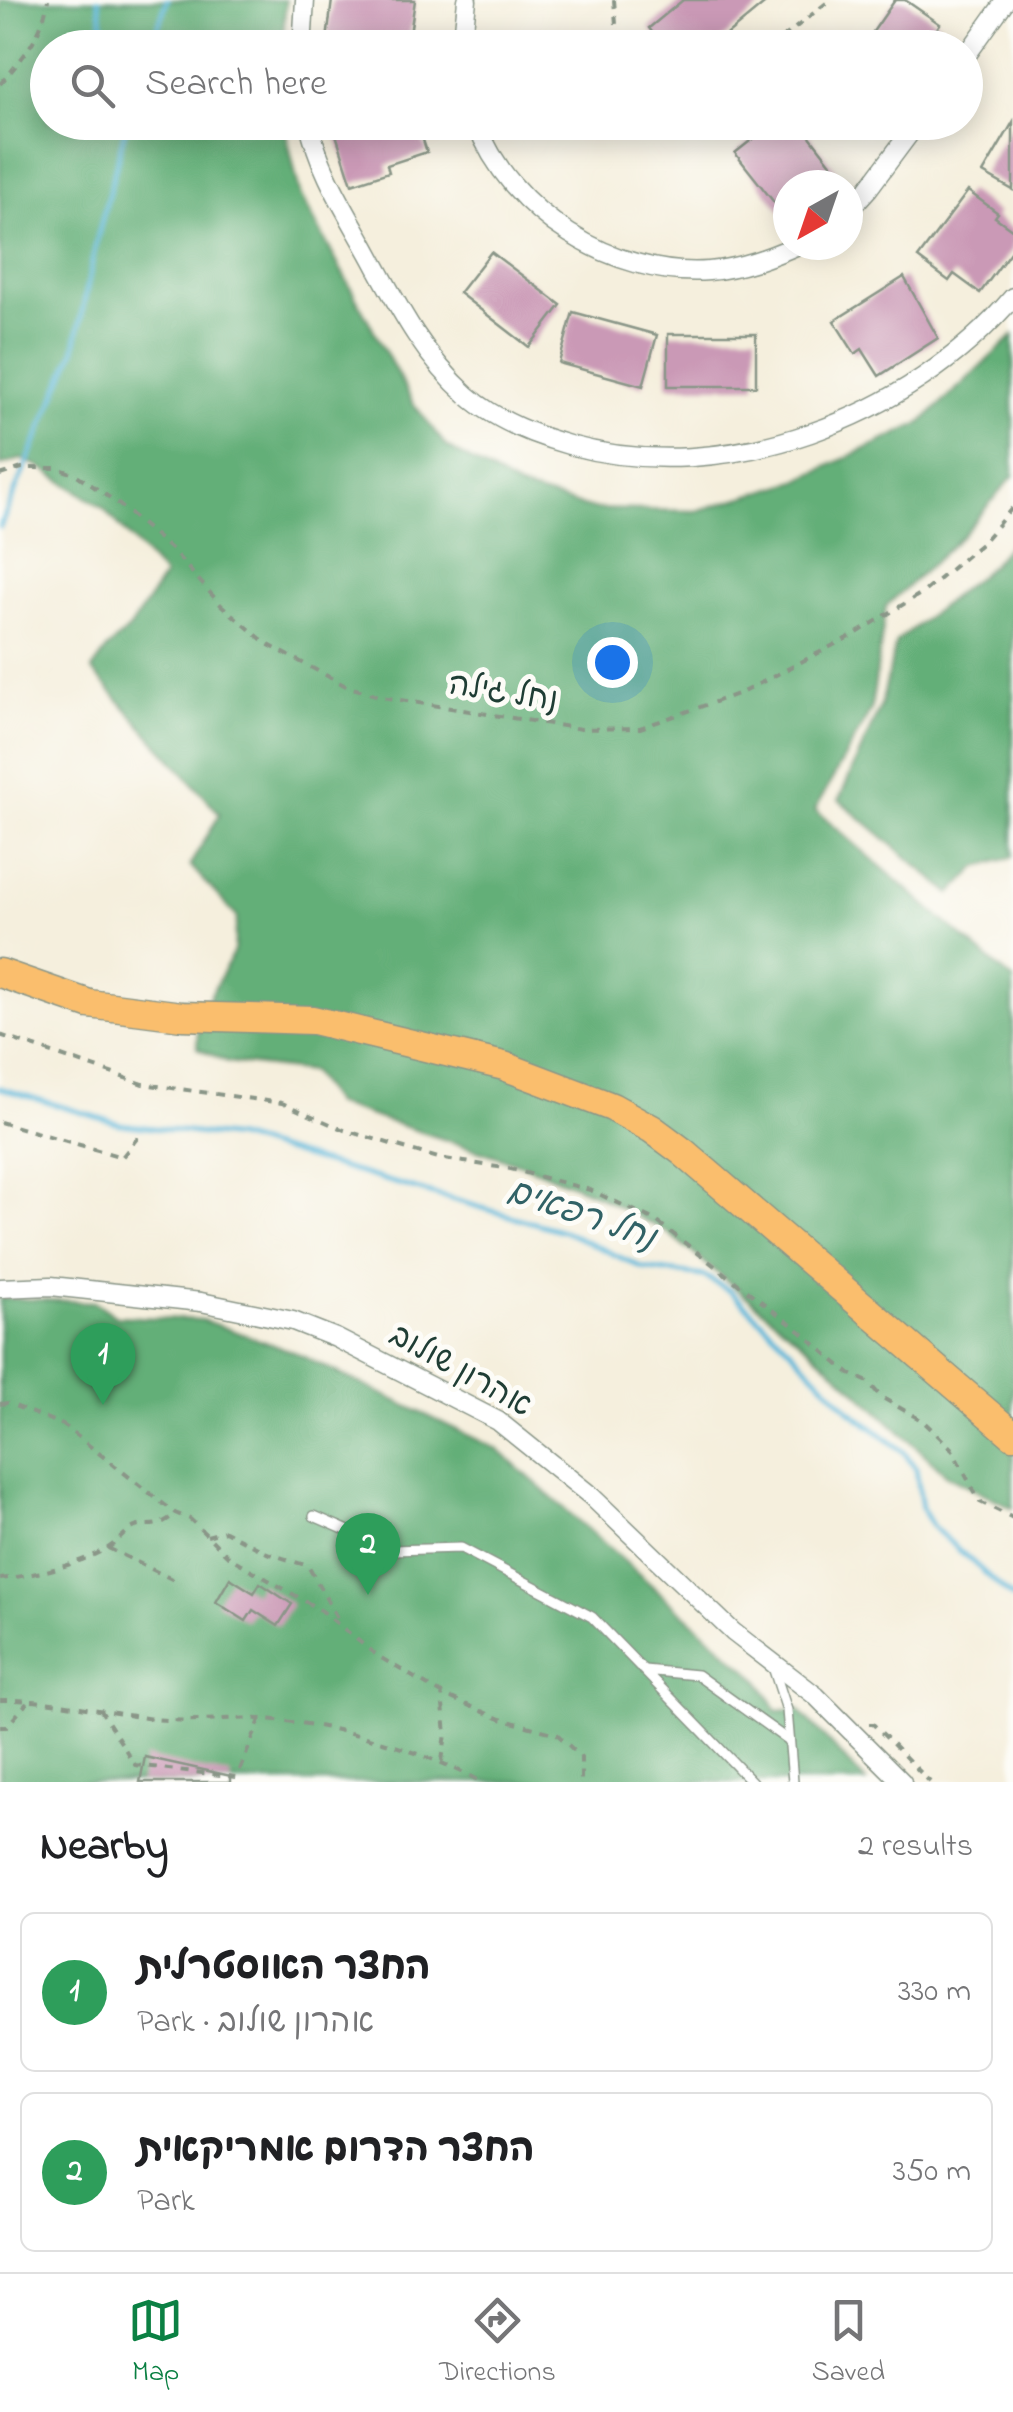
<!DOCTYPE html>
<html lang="en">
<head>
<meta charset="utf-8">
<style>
	:root { --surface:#fff; --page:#f2f2f2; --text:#202124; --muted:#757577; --line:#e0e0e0; --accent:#0b8043 }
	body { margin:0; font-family:"Indie Flower","Playpen Sans Hebrew",sans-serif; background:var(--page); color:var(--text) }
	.compass { position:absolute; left:773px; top:170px; width:90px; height:90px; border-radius:50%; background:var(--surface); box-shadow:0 5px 25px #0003; rotate:220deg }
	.you { position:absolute; left:612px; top:662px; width:35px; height:35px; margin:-25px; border:8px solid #fff; border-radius:50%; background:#1a73e8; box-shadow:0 0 0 15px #1a73e833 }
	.badge { display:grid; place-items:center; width:65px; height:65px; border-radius:50%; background:var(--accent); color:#fff; font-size:32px; font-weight:700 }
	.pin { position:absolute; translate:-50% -82px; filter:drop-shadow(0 2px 5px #0008) }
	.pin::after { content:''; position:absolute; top:52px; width:35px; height:30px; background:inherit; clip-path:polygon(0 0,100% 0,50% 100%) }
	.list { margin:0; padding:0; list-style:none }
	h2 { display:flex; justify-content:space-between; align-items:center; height:130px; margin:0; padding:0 40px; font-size:42px }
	h2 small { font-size:32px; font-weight:400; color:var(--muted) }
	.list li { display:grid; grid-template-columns:65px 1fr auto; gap:30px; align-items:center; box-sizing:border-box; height:160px; margin:0 20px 20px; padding:0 20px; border:2px solid var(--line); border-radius:15px }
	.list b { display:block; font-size:38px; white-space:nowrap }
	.list p { margin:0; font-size:32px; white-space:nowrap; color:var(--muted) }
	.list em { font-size:32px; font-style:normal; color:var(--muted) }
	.icon { flex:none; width:55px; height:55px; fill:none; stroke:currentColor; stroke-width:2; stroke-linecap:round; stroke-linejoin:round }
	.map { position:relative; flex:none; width:1013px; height:1782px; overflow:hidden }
	.search { position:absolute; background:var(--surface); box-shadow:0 5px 25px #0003; left:30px; right:30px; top:30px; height:110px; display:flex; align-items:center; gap:25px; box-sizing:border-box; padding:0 35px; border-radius:55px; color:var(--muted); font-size:38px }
	.sheet { height:490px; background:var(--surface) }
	nav { display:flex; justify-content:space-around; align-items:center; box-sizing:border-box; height:140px; border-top:2px solid var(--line); background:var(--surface); font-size:28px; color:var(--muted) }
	nav a { display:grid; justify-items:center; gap:5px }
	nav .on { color:var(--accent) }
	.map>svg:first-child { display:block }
	.forest { fill:#63af78; stroke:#417656; stroke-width:2.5 }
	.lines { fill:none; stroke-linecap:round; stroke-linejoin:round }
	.stream { stroke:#5bb7d9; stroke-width:5 }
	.building { fill:#ca99b6 }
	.lane-casing { stroke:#8a9688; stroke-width:12 }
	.street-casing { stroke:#8a9688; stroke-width:21 }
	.primary-casing { stroke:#8a9688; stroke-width:31 }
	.path { stroke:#8a9688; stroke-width:4; stroke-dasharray:8 8; stroke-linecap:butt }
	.lane { stroke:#fff; stroke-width:9 }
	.street { stroke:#fff; stroke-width:18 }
	.primary { stroke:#fabe6d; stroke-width:28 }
	.labels { text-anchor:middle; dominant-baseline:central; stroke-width:10; stroke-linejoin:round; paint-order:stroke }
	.street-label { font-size:32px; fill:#1f3d34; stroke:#fdfcf7 }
	.water-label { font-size:35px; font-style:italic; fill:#316266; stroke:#fdfcf7 }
</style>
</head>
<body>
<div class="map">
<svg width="1013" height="1782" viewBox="0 0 1013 1782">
	<rect width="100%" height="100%" fill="#fdfcf7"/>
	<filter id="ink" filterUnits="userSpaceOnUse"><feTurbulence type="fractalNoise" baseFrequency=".01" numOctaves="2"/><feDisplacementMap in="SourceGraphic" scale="20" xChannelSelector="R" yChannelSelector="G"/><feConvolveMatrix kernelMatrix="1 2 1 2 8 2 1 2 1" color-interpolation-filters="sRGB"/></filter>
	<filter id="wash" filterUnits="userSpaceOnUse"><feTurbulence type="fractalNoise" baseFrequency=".0048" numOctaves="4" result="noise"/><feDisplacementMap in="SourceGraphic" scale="40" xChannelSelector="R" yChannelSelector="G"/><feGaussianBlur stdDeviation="2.25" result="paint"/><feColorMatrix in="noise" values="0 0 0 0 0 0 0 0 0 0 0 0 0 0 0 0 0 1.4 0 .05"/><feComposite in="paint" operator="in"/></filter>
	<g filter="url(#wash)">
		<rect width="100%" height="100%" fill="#f5efdd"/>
		<!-- forest -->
		<g class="forest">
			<polygon points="0,0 286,0 282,47 48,48 48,122 284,123 300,194 413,403 446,446 519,488 593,509 696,511 797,481 921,423 1013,336 1013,476 962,536 886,606 871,710 815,810 1013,980 1013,1508 947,1475 812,1350 667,1232 590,1192 527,1166 334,1104 311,1072 228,1062 197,1048 198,1019 234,951 237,917 190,865 220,814 92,670 107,649 130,628 164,576 103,508 39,466 21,459 0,466"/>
			<polygon points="1013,540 1013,857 977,867 951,894 839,800 881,705 896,642 991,566"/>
			<polygon points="0,1298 95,1302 116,1316 202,1320 294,1352 497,1449 759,1680 777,1711 798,1709 866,1782 0,1782"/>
		</g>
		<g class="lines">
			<!-- stream -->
			<g class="stream">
				<polyline points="98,0 107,48"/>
				<polyline points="151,48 167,0"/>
				<polyline points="0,527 74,352 96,243 127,122"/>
				<polyline points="0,1088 120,1124 237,1138 566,1232 643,1268 704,1276 730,1291 792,1350 850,1411 903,1451 916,1469 922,1508 933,1527 1013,1598"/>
			</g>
		</g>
		<g id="blocks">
			<!-- building -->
			<g class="building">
				<polygon points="332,0 415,0 408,48 326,48"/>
				<polygon points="683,0 769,0 711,48 664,48 649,28"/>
				<polygon points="895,0 905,0 940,24 924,48 881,48 868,39"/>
				<polygon points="332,122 417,122 427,152 387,165 389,172 352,184"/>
				<polygon points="774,122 799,122 836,170 816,185 788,185 788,220 735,153"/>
				<polygon points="1013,122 1013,190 983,173"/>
				<polygon points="968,191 998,213 995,217 1013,230 1013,248 980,293 954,274 949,281 918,258"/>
				<polygon points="491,252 561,305 529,347 459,293"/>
				<polygon points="904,277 938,338 879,376 862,349 855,354 834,321"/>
				<polygon points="573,312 657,335 643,386 559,363"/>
				<rect x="668" y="334" width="88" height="52"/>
				<polygon points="230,1578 254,1593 260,1583 292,1604 278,1626 253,1610 246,1621 216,1602"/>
				<polygon points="145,1757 231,1776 231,1782 140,1782"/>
			</g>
		</g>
	</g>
	<g filter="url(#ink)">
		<use href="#blocks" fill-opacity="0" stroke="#8a9688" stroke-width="2.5"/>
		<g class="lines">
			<defs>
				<g id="lane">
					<polyline points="314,1516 392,1550 461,1548 592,1617 752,1782"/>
					<polyline points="772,1664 787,1710 793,1782"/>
					<polyline points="644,1670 697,1675 789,1741"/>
				</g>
				<g id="street">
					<polyline points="302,48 305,0"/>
					<polyline points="462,48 467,0"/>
					<polyline points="966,56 1006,0"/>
					<path d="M309 122C318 169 346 211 369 253 397 304 423 356 467 395 495 420 533 435 569 445 725 488 910 419 1013 297"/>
					<path d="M476 122C509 213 614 278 709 271 741 268 770 257 798 245"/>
					<polyline points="848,211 868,189 918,122"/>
					<polyline points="0,1288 51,1286 201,1302 293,1321 336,1338 498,1421 590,1495 733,1632 816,1696 902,1782"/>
				</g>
				<polyline id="primary" points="0,973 89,1004 182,1016 313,1020 504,1066 612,1107 652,1129 683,1152 1013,1435"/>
			</defs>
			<!-- lane casing -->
			<use href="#lane" class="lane-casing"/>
			<!-- street casing -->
			<use href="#street" class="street-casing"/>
			<!-- primary casing -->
			<use href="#primary" class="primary-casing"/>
			<!-- path -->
			<g class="path">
				<polyline points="614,0 618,48"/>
				<polyline points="770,48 830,0"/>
				<path d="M0 84C23 58 42 36 48 0"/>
				<polyline points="0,475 22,468 57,468 77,475 116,502 172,550 221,605 267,644 346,686 382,697 581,729 640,728 743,692 857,633 925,591 983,542 1013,507"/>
				<polyline points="0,1035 143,1084 282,1103 344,1130 438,1158 511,1169 590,1190 655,1220 801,1332 850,1374 868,1382 881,1397 923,1421 951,1448 980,1502 1013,1518"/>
				<polyline points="0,1122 122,1157 139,1136"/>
				<polyline points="0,1404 7,1403 63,1425 175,1513 190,1519 229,1557 322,1611 376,1655 442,1694 500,1719 557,1734 581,1757 581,1782"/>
				<polyline points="207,1536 225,1531 267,1553 308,1566 340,1623"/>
				<polyline points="108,1548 180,1583"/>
				<path d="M0 1579C36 1575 74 1566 106 1549 116 1544 122 1535 131 1529 147 1520 153 1532 174 1515"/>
				<path d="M0 1700C51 1699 103 1712 153 1719 188 1723 225 1717 261 1719 329 1722 422 1750 482 1782"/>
				<polyline points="100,1709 135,1765 237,1777 260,1720"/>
				<polyline points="869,1724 873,1724 930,1782"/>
				<polyline points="0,1726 7,1726 27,1703"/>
				<polyline points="442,1761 446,1734 442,1696"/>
			</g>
			<!-- lane -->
			<use href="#lane" class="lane"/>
			<!-- street -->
			<use href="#street" class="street"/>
			<!-- primary -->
			<use href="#primary" class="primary"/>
		</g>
	</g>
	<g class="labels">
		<!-- street labels -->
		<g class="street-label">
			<text transform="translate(503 694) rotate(9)">נחל גילה</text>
			<text transform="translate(460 1372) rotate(29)">אהרון שולוב</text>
		</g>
		<!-- water labels -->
		<g class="water-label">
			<text transform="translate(581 1216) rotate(19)">נחל רפאים</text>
		</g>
	</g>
</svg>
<svg class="compass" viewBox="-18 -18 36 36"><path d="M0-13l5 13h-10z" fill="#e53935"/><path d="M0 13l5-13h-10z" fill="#757577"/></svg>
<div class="you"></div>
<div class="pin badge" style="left:103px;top:1405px;background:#2e9e5b">1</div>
<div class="pin badge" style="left:368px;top:1595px;background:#2e9e5b">2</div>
<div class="search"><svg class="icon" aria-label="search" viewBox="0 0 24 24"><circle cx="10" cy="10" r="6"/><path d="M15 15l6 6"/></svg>Search here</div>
</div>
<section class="sheet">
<h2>Nearby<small>2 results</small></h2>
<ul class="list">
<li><span class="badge" style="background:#2e9e5b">1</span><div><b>החצר האוסטרלית</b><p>Park · אהרון שולוב</p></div><em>330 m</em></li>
<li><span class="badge" style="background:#2e9e5b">2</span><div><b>החצר הדרום אמריקאית</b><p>Park</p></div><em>350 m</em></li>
</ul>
</section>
<nav>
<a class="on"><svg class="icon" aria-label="map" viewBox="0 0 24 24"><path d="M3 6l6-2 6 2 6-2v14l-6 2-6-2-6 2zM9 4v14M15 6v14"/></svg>Map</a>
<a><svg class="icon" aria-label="directions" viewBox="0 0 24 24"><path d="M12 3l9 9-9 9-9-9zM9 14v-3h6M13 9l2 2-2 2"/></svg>Directions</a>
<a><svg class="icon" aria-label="saved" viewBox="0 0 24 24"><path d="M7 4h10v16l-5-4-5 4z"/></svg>Saved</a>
</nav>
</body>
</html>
